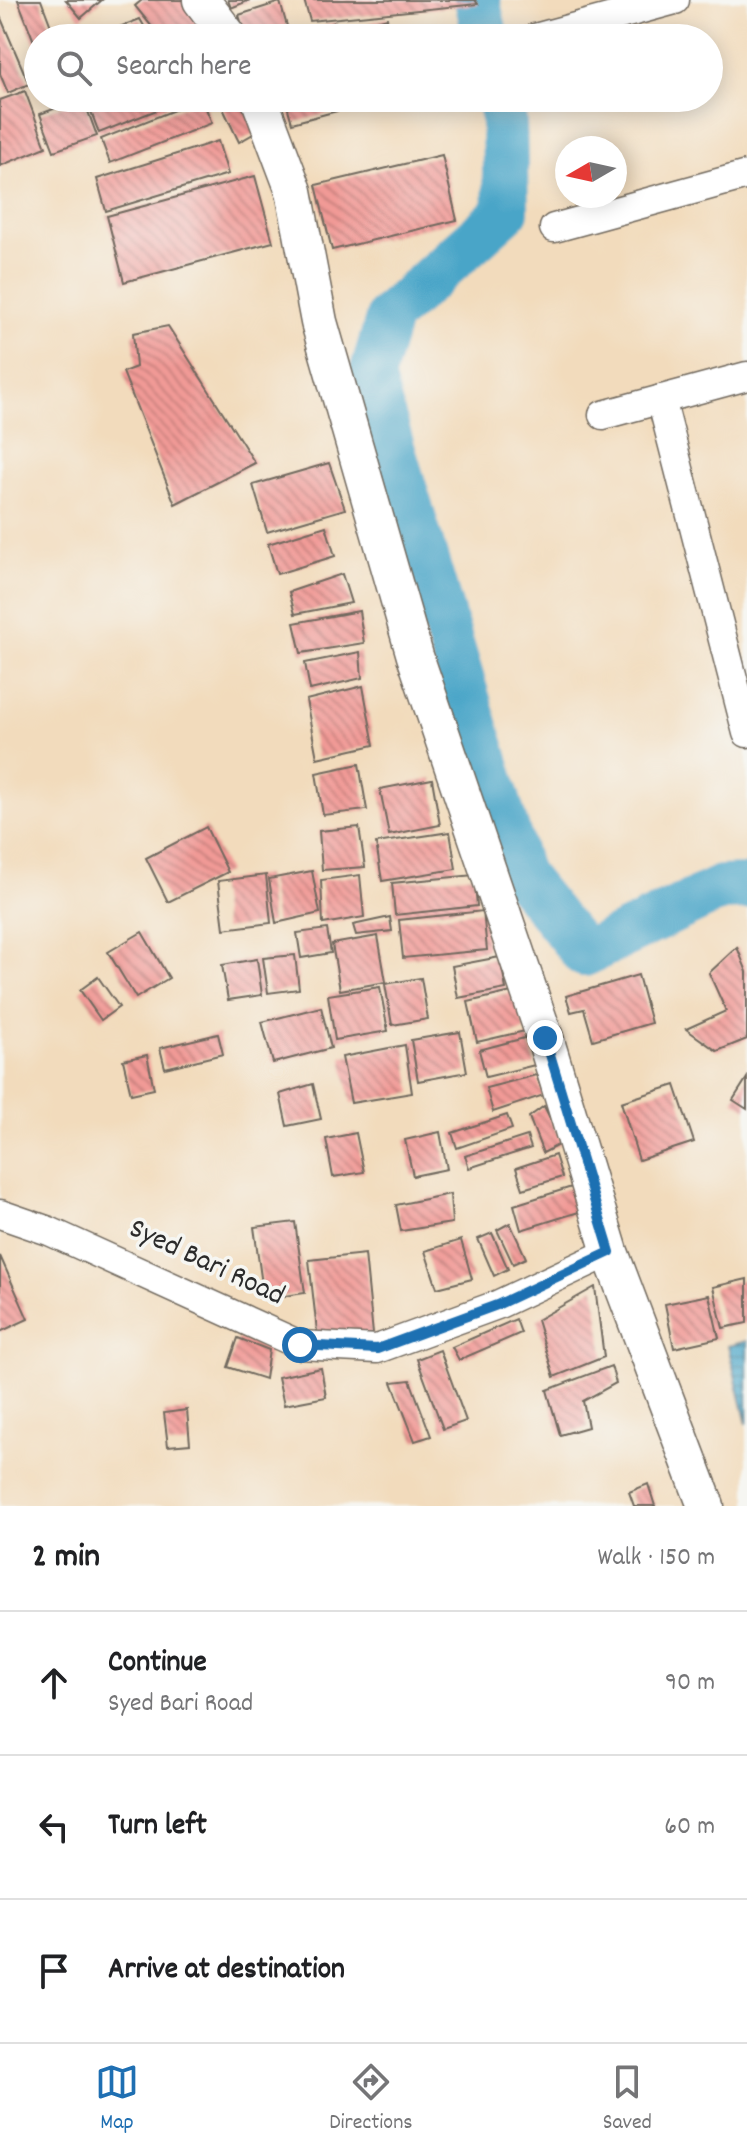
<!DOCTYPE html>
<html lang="en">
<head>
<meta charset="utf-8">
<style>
	:root { --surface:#fff; --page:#f6f6f6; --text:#202124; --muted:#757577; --line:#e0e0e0; --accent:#1f6fb2 }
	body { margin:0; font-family:Dekko,sans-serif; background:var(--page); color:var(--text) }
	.compass { position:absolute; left:555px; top:136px; width:72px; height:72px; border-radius:50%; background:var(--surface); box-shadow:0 4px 20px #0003; rotate:261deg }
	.stop { position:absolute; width:24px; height:24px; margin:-18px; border:6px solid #1f6fb2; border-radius:50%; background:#fff }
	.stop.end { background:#1f6fb2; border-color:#fff; box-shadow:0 2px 8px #0008 }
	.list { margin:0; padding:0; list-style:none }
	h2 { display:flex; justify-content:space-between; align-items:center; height:104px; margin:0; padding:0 32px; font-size:34px }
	h2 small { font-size:26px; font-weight:400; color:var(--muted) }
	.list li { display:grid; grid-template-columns:52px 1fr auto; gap:24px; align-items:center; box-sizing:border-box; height:144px; padding:0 32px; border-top:2px solid var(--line) }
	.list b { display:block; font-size:30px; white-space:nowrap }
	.list p { margin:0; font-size:26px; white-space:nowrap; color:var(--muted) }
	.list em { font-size:26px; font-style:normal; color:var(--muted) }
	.icon { flex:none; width:44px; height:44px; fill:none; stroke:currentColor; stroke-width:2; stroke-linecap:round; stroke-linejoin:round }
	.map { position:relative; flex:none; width:747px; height:1506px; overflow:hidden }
	.search { position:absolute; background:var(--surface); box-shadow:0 4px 20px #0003; left:24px; right:24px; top:24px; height:88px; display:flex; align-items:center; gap:20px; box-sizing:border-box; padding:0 28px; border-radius:44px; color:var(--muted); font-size:30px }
	.sheet { height:536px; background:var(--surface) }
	nav { display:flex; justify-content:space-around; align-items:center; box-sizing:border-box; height:112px; border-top:2px solid var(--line); background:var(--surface); font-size:22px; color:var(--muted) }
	nav a { display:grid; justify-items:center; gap:4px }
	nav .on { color:var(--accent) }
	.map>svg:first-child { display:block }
	.water { fill:url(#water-rules); stroke:#3a687a; stroke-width:2 }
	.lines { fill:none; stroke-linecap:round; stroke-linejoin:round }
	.river { stroke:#4aa5c8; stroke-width:46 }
	.building { fill:url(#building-back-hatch) }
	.minor-casing { stroke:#71695e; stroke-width:31 }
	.tertiary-casing { stroke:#71695e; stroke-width:39 }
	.minor { stroke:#fff; stroke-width:28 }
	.tertiary { stroke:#fff; stroke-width:36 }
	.route { stroke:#1f6fb2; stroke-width:10 }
	.labels { text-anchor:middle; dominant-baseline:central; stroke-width:7; stroke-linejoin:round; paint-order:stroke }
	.street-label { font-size:30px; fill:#2b2b2b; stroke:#f6f6f2 }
</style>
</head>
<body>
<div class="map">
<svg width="747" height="1506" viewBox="0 0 747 1506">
	<defs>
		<pattern id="water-rules" width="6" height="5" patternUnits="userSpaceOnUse" patternTransform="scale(2)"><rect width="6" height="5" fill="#4aa5c8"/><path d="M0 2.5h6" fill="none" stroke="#3e87a3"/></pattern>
		<pattern id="building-back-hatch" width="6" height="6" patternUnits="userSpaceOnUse" patternTransform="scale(2)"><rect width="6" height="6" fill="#f19a96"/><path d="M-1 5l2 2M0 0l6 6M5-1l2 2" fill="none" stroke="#c37e7b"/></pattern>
	</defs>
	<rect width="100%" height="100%" fill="#f6f6f2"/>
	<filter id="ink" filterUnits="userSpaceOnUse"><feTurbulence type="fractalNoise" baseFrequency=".0125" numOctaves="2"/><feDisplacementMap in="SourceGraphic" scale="16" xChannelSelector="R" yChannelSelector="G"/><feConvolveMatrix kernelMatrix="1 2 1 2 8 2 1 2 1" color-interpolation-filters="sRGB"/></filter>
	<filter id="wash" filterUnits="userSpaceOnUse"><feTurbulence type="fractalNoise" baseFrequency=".006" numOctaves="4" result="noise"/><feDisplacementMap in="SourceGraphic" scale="32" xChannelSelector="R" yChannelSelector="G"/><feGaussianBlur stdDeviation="1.8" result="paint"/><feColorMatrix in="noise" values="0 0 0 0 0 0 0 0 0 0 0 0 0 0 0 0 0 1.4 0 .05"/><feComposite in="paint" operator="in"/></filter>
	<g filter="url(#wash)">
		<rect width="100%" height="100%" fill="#f2dbbc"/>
		<!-- water -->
		<polygon class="water" points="747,1341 747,1424 728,1346"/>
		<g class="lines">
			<!-- river -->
			<g class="river">
				<polyline points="477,0 486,38"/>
				<polyline points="499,98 504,122 506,211 389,316 371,377 520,874 584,954 721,888 747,887"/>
			</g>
		</g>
		<g id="blocks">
			<!-- building -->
			<g class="building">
				<polygon points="18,0 41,0 55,37 38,38 38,43 35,44"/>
				<polygon points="66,0 102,0 81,18"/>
				<polygon points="142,0 184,0 206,26 192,38 161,38 135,6"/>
				<polygon points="228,0 250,0 231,8"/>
				<polygon points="304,0 475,0 478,4 310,21"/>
				<polygon points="280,2 287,26 246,38 239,15"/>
				<polygon points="0,16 29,84 8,93 0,74"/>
				<polygon points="387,18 392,38 344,38 342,31"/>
				<polygon points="140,19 151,38 91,38"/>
				<polygon points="335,22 341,38 316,38 314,30"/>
				<polygon points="25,91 46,147 0,166 0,100"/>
				<polygon points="83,98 97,136 54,151 40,114"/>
				<polygon points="86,98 187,98 99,133"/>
				<polygon points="218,98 245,98 260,130 239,142"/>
				<polygon points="285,98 382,98 382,99 292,123"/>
				<polygon points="202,99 212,123 110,163 101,139"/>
				<polygon points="218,141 228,174 106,211 97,179"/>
				<polygon points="442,155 457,220 332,250 316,185"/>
				<polygon points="255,176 273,242 124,282 107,216"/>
				<polygon points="168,326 255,463 175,504 123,372 136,367 133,333"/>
				<polygon points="329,463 345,509 267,532 253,485"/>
				<polygon points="326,526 335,556 277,574 268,544"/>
				<polygon points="342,574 351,603 295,614 289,592"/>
				<polygon points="359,611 364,643 301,653 294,623"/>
				<polygon points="360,652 362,678 310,690 305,663"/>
				<polygon points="363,686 374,745 317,758 306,700"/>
				<polygon points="359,764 367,810 323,815 316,773"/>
				<polygon points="432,779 440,825 389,835 380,789"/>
				<polygon points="206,827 228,872 168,902 146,858"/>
				<polygon points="359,827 365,867 322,870 319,831"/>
				<polygon points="450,832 456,869 382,881 376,843"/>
				<polygon points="312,871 320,913 276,923 269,879"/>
				<polygon points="266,875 271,923 224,929 218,881"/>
				<polygon points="360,875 364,917 323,924 321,880"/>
				<polygon points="474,875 477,906 395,915 392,883"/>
				<polygon points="483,911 487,950 403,958 399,920"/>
				<polygon points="390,917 392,931 356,935 353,925"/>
				<polygon points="327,929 331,953 301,958 297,933"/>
				<polygon points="142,932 169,978 136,998 108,952"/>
				<polygon points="378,936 386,982 340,990 332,944"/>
				<polygon points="737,947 747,972 747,1039 717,1051 686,1029 726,1011 709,973"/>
				<polygon points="295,955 299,989 268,993 263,958"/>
				<polygon points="500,957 506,989 458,998 452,966"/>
				<polygon points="257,959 262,995 228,1000 222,965"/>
				<polygon points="638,975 651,1023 593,1040 584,1009 571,1012 566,996"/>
				<polygon points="98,977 119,1007 101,1020 80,990"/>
				<polygon points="421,978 428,1019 392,1025 385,984"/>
				<polygon points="380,987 388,1031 335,1040 328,995"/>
				<polygon points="516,991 525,1031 477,1042 468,1002"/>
				<polygon points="321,1007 331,1048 273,1063 262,1022"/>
				<polygon points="460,1032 467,1072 418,1081 411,1040"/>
				<polygon points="218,1034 223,1054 165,1068 160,1048"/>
				<polygon points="528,1037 535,1065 486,1077 479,1050"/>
				<polygon points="405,1045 412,1093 351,1103 342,1057"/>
				<polygon points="147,1055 154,1089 131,1094 123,1060"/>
				<polygon points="536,1075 544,1095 493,1112 486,1088"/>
				<polygon points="747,1078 747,1109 733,1100"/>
				<polygon points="313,1084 321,1119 287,1126 280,1094"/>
				<polygon points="675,1085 694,1142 639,1160 621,1102"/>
				<polygon points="544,1106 562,1143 543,1153 529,1117"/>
				<polygon points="507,1115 512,1129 457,1148 452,1133"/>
				<polygon points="440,1132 447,1169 413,1176 405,1140"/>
				<polygon points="356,1133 364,1172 333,1177 326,1139"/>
				<polygon points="527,1136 531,1148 469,1168 465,1156"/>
				<polygon points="555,1155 562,1177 523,1189 516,1168"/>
				<polygon points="575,1186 582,1211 521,1230 514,1205"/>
				<polygon points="450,1194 452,1223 401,1231 396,1205"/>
				<polygon points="295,1222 305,1293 264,1299 254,1227"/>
				<polygon points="510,1223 526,1258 513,1264 497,1230"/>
				<polygon points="492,1233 508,1269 494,1276 478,1239"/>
				<polygon points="461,1240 472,1279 437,1288 425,1251"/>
				<polygon points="365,1254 373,1334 318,1340 309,1260"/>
				<polygon points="0,1256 28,1319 0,1332"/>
				<polygon points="747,1279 747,1323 723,1328 713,1287"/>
				<polygon points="595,1287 604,1357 554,1377 537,1320"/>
				<polygon points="709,1295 719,1338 674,1348 665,1304"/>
				<polygon points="516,1319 521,1333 459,1360 452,1347"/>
				<polygon points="238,1338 269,1350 265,1379 228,1367"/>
				<polygon points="440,1350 466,1421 443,1429 417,1359"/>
				<polygon points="611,1366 616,1383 583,1401 588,1427 560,1435 547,1390"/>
				<polygon points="321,1368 326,1397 284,1405 278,1377"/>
				<polygon points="410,1380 431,1436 415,1441 392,1382"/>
				<polygon points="187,1410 190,1444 168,1446 164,1413"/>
				<polygon points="648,1484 655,1506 634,1506 629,1492"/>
			</g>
		</g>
	</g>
	<g filter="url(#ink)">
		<use href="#blocks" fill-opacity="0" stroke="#71695e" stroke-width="2"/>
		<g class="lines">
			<defs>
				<g id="minor">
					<polyline points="535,38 675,0"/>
					<polyline points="554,228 747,175"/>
					<polyline points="661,399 747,733"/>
					<polyline points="603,415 747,376"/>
					<polyline points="0,1214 49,1231 300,1345 377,1349 497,1305 610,1252"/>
				</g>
				<g id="tertiary">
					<polyline points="201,0 230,38"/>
					<polyline points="259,98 294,191 319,322 415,656 545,1038 610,1252 706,1506"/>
				</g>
			</defs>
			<!-- minor casing -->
			<use href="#minor" class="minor-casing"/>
			<!-- tertiary casing -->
			<use href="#tertiary" class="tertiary-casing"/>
			<!-- minor -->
			<use href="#minor" class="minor"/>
			<!-- tertiary -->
			<use href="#tertiary" class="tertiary"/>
		</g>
	</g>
	<g class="lines" filter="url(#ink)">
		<!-- route -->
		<polyline class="route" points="300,1345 377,1349 497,1305 610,1252 545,1038"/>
	</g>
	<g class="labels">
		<!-- street labels -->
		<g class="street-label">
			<text transform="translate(206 1264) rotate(25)">Syed Bari Road</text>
		</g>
	</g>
</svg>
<svg class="compass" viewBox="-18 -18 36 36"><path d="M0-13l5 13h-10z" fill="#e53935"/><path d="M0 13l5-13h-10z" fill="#757577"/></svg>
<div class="stop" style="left:300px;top:1345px"></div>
<div class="stop end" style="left:545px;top:1038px"></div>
<div class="search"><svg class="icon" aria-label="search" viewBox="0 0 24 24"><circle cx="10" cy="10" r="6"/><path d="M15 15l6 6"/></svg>Search here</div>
</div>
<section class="sheet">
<h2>2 min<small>Walk · 150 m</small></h2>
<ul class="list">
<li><svg class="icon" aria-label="ahead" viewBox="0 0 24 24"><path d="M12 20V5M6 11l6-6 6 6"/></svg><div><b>Continue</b><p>Syed Bari Road</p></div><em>90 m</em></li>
<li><svg class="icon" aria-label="left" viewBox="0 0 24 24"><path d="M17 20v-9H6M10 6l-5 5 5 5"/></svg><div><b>Turn left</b></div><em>60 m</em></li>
<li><svg class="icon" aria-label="arrive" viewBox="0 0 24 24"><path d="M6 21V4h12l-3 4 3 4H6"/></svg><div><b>Arrive at destination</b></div></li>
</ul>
</section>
<nav>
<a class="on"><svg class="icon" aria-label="map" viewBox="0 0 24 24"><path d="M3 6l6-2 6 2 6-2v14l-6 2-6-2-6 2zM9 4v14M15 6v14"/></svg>Map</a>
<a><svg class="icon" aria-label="directions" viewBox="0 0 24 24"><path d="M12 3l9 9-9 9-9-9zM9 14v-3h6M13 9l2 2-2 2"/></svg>Directions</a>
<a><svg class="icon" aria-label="saved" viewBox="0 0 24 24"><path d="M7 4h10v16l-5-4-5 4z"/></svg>Saved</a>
</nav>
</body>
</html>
